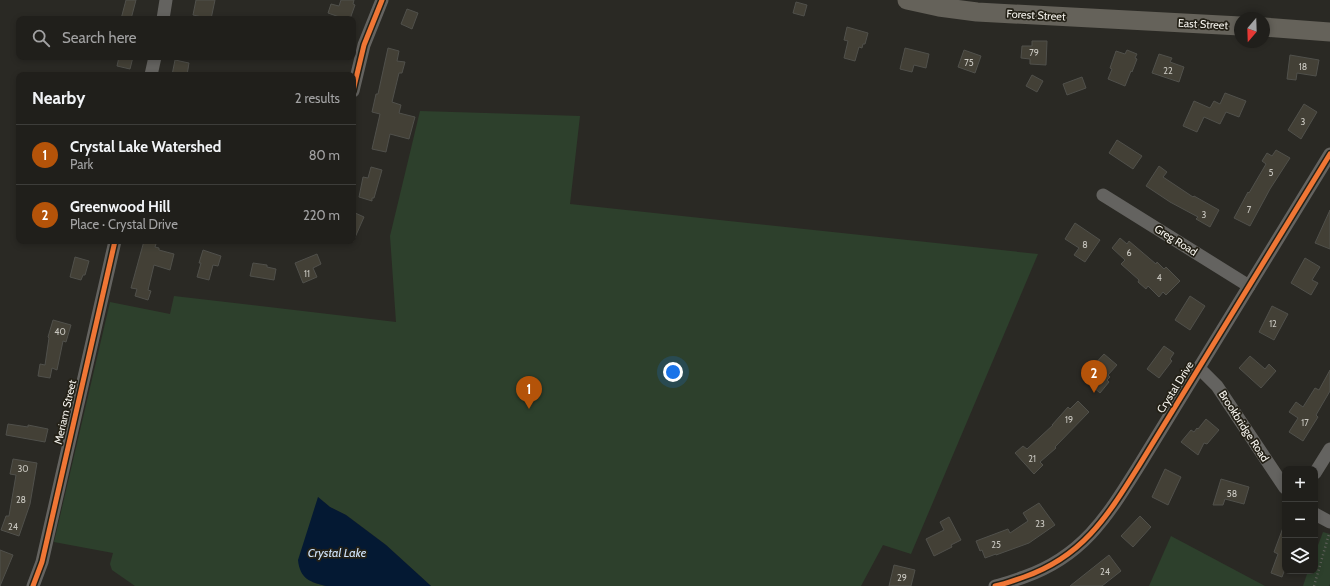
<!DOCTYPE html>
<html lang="en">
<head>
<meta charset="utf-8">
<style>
	:root { --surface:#201f1b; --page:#2d2c28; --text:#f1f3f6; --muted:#a2a2a3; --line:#3d3d3a; --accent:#b45309 }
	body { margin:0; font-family:Cabin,sans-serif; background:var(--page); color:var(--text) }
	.controls { position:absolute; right:12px; bottom:12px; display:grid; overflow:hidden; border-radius:8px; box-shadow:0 2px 6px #0003 }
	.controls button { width:36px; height:36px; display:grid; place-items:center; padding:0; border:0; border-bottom:1px solid var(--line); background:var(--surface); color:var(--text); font:20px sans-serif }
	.compass { position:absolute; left:1234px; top:12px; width:36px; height:36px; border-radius:50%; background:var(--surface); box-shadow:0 2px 6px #0003; rotate:199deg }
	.you { position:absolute; left:673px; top:372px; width:14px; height:14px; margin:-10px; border:3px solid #fff; border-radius:50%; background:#1a73e8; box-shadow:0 0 0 6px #1a73e833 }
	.badge { display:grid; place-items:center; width:26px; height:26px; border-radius:50%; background:var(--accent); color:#fff; font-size:13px; font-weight:700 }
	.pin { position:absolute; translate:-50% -33px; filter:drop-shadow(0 1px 2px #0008) }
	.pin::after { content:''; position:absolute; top:21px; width:14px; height:12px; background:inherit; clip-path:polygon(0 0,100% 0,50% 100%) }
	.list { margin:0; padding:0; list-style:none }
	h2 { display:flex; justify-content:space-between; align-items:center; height:52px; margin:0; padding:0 16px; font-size:17px }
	h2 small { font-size:13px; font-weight:400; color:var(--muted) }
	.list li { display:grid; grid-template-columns:26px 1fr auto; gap:12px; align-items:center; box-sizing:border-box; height:60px; padding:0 16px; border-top:1px solid var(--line) }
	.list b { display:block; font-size:15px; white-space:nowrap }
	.list p { margin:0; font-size:13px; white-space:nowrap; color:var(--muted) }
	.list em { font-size:13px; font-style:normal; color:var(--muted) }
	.icon { flex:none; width:22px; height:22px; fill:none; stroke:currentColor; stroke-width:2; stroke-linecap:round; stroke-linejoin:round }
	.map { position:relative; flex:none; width:1330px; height:586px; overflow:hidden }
	.search { position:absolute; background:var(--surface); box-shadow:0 2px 6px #0003; left:16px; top:16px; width:340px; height:44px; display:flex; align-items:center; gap:10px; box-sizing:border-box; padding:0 14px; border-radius:8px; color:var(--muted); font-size:15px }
	.panel { position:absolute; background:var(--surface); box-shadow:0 2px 6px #0003; left:16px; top:72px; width:340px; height:172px; border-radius:8px }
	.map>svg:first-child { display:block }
	.green { fill:#2d402c }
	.water { fill:#041933 }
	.building { fill:#434036; stroke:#50504b }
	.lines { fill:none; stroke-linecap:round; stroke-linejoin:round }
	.path { stroke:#61605c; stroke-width:2.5; stroke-dasharray:1 3; stroke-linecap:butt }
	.minor { stroke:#646360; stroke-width:13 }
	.secondary { stroke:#65625a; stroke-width:19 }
	.cycleway-casing { stroke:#242117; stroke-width:8 }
	.cycleway { stroke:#f07635; stroke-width:5 }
	.labels { text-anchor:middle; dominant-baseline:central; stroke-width:3.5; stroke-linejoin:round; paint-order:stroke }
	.number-label { font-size:9px; fill:#c8c6bf }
	.street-label { font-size:11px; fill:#f5f3ed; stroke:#242117 }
	.water-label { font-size:12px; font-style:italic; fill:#d0e4fc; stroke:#242117 }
</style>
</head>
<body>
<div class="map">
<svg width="1330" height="586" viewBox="0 0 1330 586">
	<rect width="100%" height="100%" fill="#2a2924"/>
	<!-- green -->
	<g class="green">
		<polygon points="420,111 580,116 570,204 1038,254 911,554 883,545 861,586 431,586 386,545 346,515 330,507 318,497 312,582 326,586 135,586 112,570 110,564 113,553 54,542 110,302 170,314 174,296 396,322 390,236"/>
		<polygon points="1323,532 1330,534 1330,584 1329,586 1303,586 1308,571 1315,571 1315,553"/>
		<polygon points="1171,536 1265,586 1149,586"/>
	</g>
	<!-- water -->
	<path class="water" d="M318 497 330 507 346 515 386 545 431 586H326C310 582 300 579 298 560Z"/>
	<!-- building -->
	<g class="building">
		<polygon points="126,0 136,0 131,19 121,19"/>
		<polygon points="196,0 215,0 211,19 193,15"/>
		<polygon points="341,0 354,0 353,4 355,5 350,19 345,19 328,13 331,4 339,6"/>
		<polygon points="796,2 807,5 804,16 793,13"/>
		<polygon points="407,9 418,13 412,29 401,24"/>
		<polygon points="847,27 868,33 865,44 863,44 862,48 859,47 855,61 844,58 848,41 844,40"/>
		<polygon points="1032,41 1047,41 1046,65 1030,64 1030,59 1021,58 1022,46 1032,46"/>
		<polygon points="388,48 399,51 397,61 405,62 402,73 399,73 392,102 401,105 399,113 415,117 409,139 390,134 386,152 372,149 380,114 372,112 376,94 378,94"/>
		<polygon points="905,48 929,54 926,68 914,65 912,72 900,69"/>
		<polygon points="964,50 981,56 975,73 958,67"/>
		<polygon points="1127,50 1137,54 1135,58 1137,59 1132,72 1131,71 1125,86 1108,79 1112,69 1110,68 1116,51 1125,54"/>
		<polygon points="1159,54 1172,58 1170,62 1184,67 1179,82 1152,73"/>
		<polygon points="1290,55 1319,60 1316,76 1297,73 1296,80 1287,79"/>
		<polygon points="119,57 133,57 130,69 117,66"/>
		<polygon points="175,60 189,63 187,75 172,75"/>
		<polygon points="1032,75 1043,81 1037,92 1026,86"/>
		<polygon points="1082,77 1086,88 1067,95 1063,84"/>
		<polygon points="1225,93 1246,101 1239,117 1226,112 1220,124 1204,117 1197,132 1183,126 1194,101 1210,108 1214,101 1220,104"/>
		<polygon points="1304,104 1317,112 1301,139 1288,130"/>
		<polygon points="1117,140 1142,156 1133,169 1109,153"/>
		<polygon points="1276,150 1290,158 1270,189 1250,226 1234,218 1248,192 1249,193 1266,164 1262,161 1267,153 1272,156"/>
		<polygon points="1159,166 1167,172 1163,177 1193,197 1194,196 1219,210 1210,227 1196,219 1198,217 1170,202 1146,186"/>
		<polygon points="371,167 382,170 374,198 372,198 372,201 359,197 363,177 368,178"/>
		<polygon points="1330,210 1330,249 1315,243"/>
		<polygon points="353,212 364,217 353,242"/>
		<polygon points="1075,223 1100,240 1085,262 1074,255 1079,248 1065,239"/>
		<polygon points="1120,238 1127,244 1129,241 1156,264 1157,262 1164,269 1166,267 1180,281 1166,295 1163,292 1159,297 1148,286 1146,289 1138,282 1139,280 1121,264 1125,260 1112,248"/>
		<polygon points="144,241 157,241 155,247 159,248 159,250 174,254 170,270 154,265 148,290 151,291 148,300 135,296 137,289 131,288"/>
		<polygon points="203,250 221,256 218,266 213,265 209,280 197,277 201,263 199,263"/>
		<polygon points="317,254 321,264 313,268 317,277 303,283 295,263"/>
		<polygon points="75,257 89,261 85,275 83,275 81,280 70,277"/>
		<polygon points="1305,258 1320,267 1312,280 1318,283 1311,295 1291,283"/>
		<polygon points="253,263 267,265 267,267 276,269 274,280 250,276"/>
		<polygon points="1190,296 1205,306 1190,330 1175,320"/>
		<polygon points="1272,306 1288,314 1274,340 1259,332"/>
		<polygon points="53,320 71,325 66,342 63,341 57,370 52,368 50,378 38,376 40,364 45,365 49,338 48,337"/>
		<polygon points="1164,346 1174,353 1170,359 1172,361 1159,378 1147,369"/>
		<polygon points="1104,354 1117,365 1108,375 1110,377 1107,380 1109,382 1100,393 1084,379 1093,369 1092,367"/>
		<polygon points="1250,356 1265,369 1269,364 1276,371 1261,388 1239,368"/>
		<polygon points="1330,370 1330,391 1316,415 1318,417 1303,441 1289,432 1298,418 1289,412 1296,402 1303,407 1315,388 1319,390"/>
		<polygon points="1078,401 1089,412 1055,447 1056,448 1040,462 1043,465 1034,474 1015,453 1023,446 1027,449 1053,425 1052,425 1068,407 1070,409"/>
		<polygon points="1206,419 1219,430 1207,444 1204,443 1198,455 1181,442 1191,430 1194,432 1197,428 1198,429"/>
		<polygon points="8,424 28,427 28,425 48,429 45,442 6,435"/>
		<polygon points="13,459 37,463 30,504 19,536 1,530 6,516 9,516 16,475 10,474"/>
		<polygon points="1165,469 1181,477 1168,505 1152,497"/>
		<polygon points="1221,479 1249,487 1244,504 1225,499 1223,505 1213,505"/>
		<polygon points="1039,503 1055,525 1029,543 996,555 996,554 985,558 982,550 980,551 976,541 1008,529 1010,533 1028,521 1023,513"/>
		<polygon points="1140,516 1151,527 1133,547 1121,536"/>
		<polygon points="949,517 961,540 951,545 952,547 934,556 926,539 944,530 940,522"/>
		<polygon points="1284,525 1285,525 1285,569 1282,577 1271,573 1278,554 1274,552"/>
		<polygon points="0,550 13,555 0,586"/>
		<polygon points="1109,555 1121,571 1102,586 1070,586"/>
		<polygon points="894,565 915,570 911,586 889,586"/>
	</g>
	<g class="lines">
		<!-- path -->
		<polyline class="path" points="1314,586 1329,534"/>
		<!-- minor -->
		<g class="minor">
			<polyline points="163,19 166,0"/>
			<polyline points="151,75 155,57"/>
			<polyline points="353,91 364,45 382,0"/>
			<polyline points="1103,195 1249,286"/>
			<polyline points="1199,368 1217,386 1285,488"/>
			<polyline points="1315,473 1330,449"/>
			<polyline points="1315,514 1330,522"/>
			<polyline points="33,586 42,562 115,241"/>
			<path d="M995 586C1005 584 1015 580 1024 577 1084 556 1108 515 1140 464L1330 154"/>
		</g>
		<!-- secondary -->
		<g class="secondary">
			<polyline points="907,0 939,7 977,12 1240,26"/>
			<polyline points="1264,27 1330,32"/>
		</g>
		<defs>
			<g id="cycleway">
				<polyline points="353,91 364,45 382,0"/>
				<polyline points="33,586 42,562 115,241"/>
				<path d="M995 586C1005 584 1015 580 1024 577 1084 556 1108 515 1140 464L1330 154"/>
			</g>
		</defs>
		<!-- cycleway casing -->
		<use href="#cycleway" class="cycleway-casing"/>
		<!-- cycleway -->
		<use href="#cycleway" class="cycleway"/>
	</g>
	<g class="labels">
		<!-- number labels -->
		<g class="number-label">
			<text x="1034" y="52">79</text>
			<text x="969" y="62">75</text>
			<text x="1303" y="66">18</text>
			<text x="1168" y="70">22</text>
			<text x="1303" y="121">3</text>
			<text x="1271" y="172">5</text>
			<text x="1249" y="209">7</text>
			<text x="1204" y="214">3</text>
			<text x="1085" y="244">8</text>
			<text x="1129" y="252">6</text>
			<text x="307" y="273">11</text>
			<text x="1159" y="277">4</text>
			<text x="1273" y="323">12</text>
			<text x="60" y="331">40</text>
			<text x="1069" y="419">19</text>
			<text x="1305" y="422">17</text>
			<text x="1032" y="458">21</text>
			<text x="23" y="468">30</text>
			<text x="1232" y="493">58</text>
			<text x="21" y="499">28</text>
			<text x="1040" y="523">23</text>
			<text x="13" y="526">24</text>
			<text x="996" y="544">25</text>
			<text x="1105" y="571">24</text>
			<text x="902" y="577">29</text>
		</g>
		<!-- street labels -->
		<g class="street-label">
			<text transform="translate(1036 15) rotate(3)">Forest Street</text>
			<text transform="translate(1203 24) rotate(3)">East Street</text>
			<text transform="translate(1176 240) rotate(32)">Greg Road</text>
			<text transform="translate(1175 387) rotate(-58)">Crystal Drive</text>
			<text transform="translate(65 412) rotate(-77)">Meriam Street</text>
			<text transform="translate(1244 426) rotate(57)">Brookbridge Road</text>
		</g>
		<!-- water labels -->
		<g class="water-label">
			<text x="337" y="552">Crystal Lake</text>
		</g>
	</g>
</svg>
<div class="controls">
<button>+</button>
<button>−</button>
<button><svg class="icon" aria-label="layers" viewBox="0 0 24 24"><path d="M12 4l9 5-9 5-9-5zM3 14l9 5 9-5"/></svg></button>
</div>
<svg class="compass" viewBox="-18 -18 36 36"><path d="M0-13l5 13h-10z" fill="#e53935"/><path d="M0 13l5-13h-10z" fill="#a2a2a3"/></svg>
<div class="you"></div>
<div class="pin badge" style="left:529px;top:409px">1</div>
<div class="pin badge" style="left:1094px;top:393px">2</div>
<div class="search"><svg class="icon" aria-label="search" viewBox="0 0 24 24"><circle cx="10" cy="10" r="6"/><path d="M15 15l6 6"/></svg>Search here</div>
<section class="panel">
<h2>Nearby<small>2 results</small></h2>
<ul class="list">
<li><span class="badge">1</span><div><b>Crystal Lake Watershed</b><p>Park</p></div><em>80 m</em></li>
<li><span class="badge">2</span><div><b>Greenwood Hill</b><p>Place · Crystal Drive</p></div><em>220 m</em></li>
</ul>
</section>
</div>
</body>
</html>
